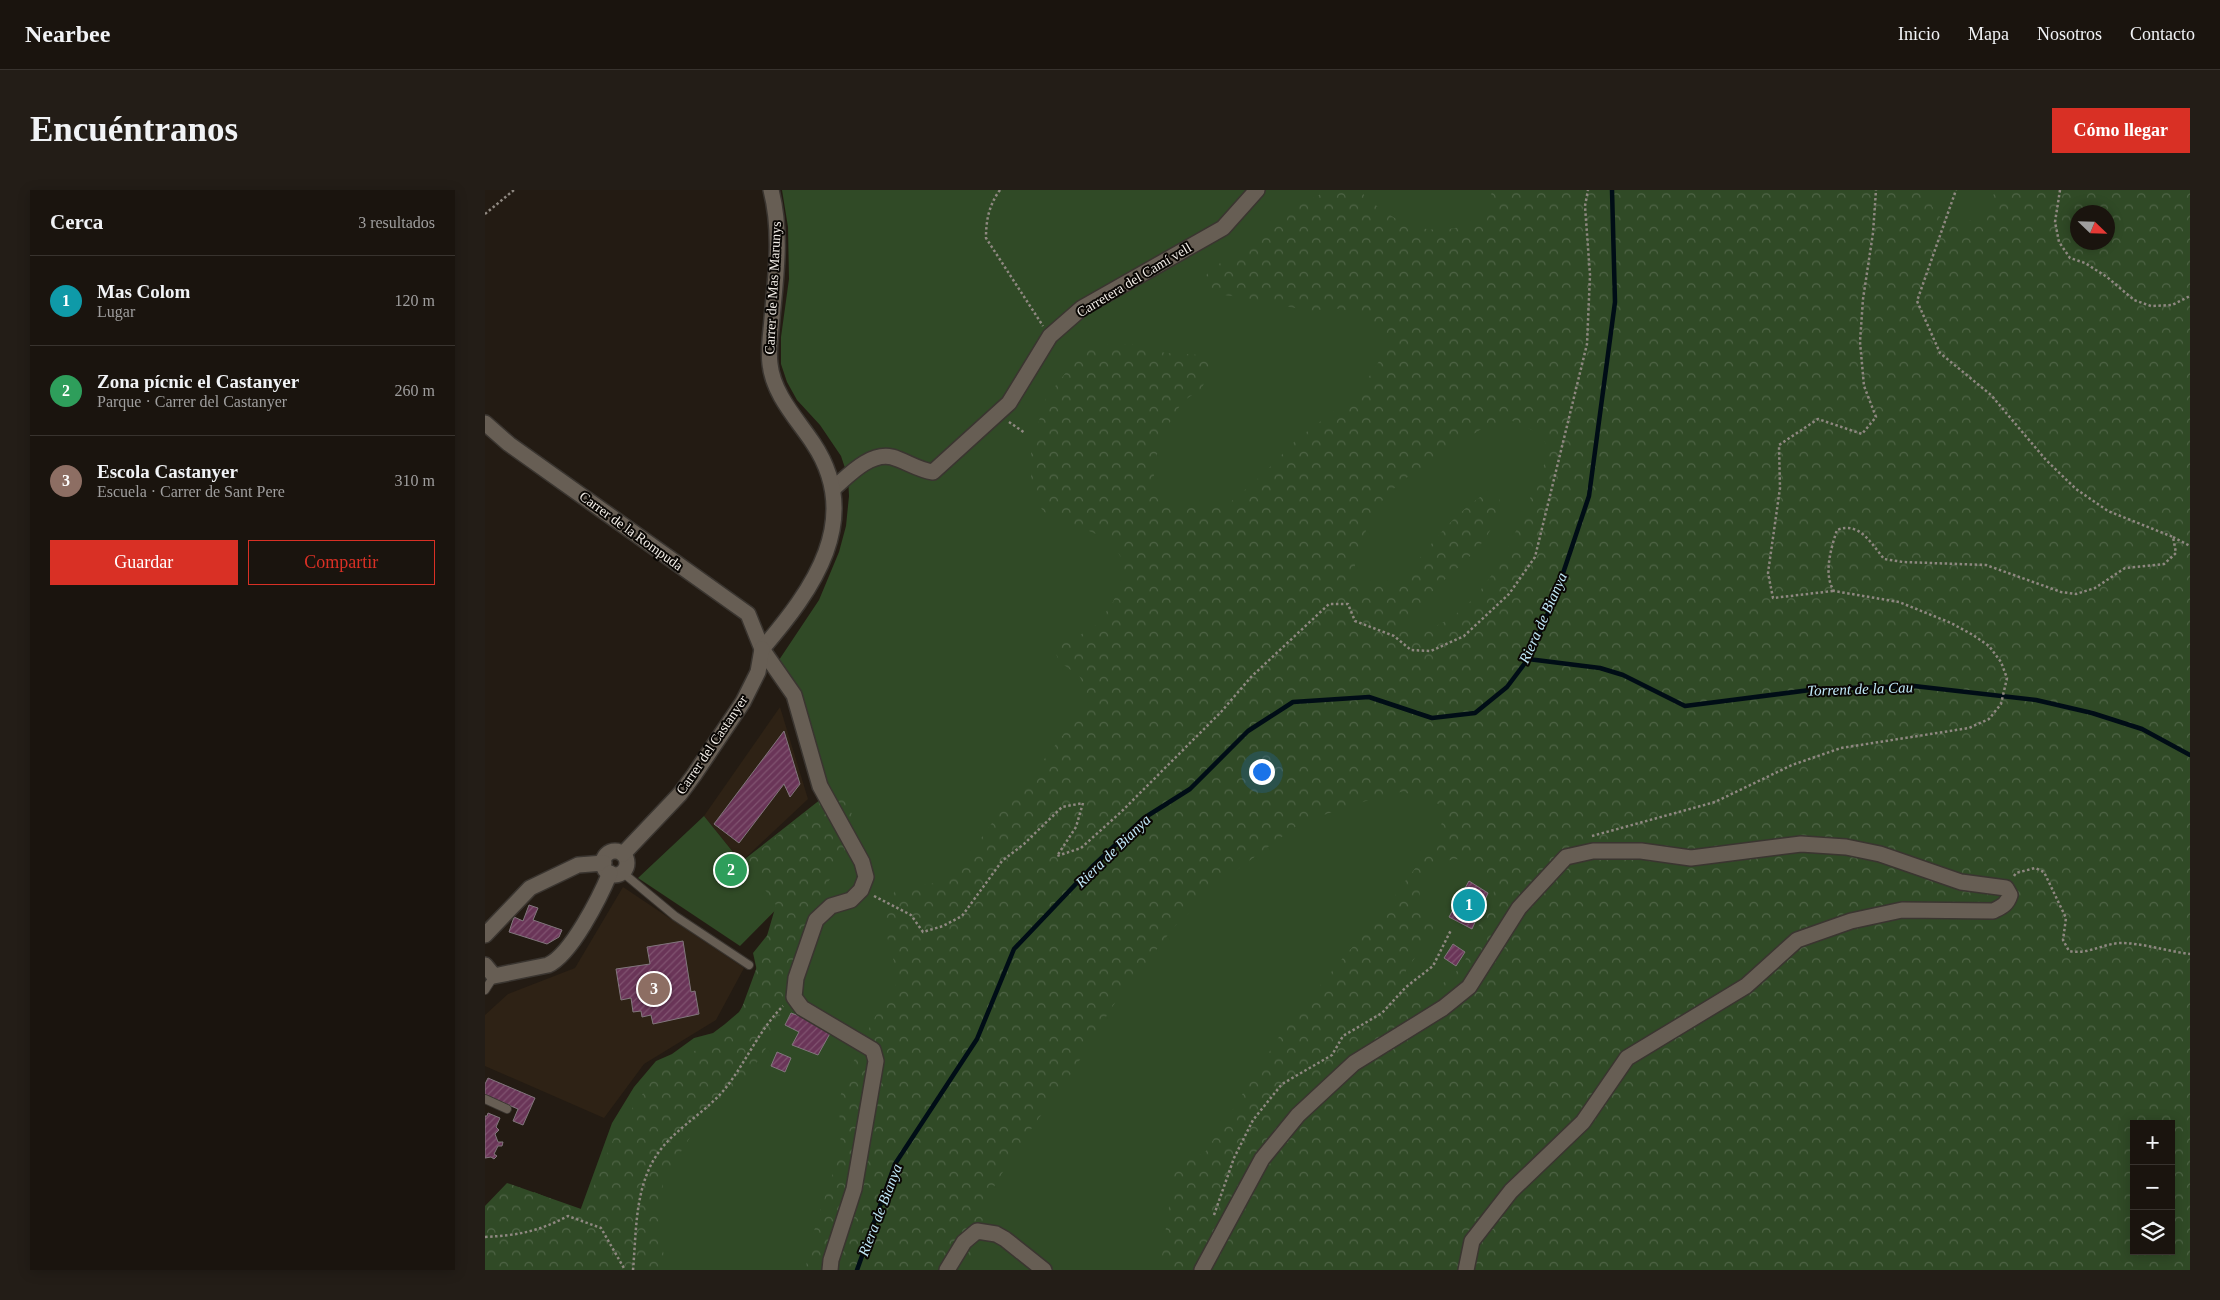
<!DOCTYPE html>
<html lang="es">
<head>
<meta charset="utf-8">
<style>
	:root { --surface:#1a140e; --page:#231d17; --text:#f1f3f6; --muted:#9f9e9e; --line:#38332e; --accent:#d93025 }
	body { margin:0; font-family:Georgia,serif; background:var(--page); color:var(--text) }
	.controls { position:absolute; right:15px; bottom:15px; display:grid; overflow:hidden; border-radius:0px; box-shadow:0 2px 12px #0003 }
	.controls button { width:45px; height:45px; display:grid; place-items:center; padding:0; border:0; border-bottom:1px solid var(--line); background:var(--surface); color:var(--text); font:25px sans-serif }
	.compass { position:absolute; left:1585px; top:15px; width:45px; height:45px; border-radius:50%; background:var(--surface); box-shadow:0 2px 12px #0003; rotate:113deg }
	.you { position:absolute; left:776px; top:581px; width:18px; height:18px; margin:-12px; border:4px solid #fff; border-radius:50%; background:#1a73e8; box-shadow:0 0 0 8px #1a73e833 }
	.badge { display:grid; place-items:center; width:32px; height:32px; border-radius:50%; background:var(--accent); color:#fff; font-size:16px; font-weight:700 }
	.pin { position:absolute; translate:-50% -50%; border:2px solid #fff; box-shadow:0 1px 5px #0006 }
	.list { margin:0; padding:0; list-style:none }
	h2 { display:flex; justify-content:space-between; align-items:center; height:65px; margin:0; padding:0 20px; font-size:21px }
	h2 small { font-size:16px; font-weight:400; color:var(--muted) }
	.list li { display:grid; grid-template-columns:32px 1fr auto; gap:15px; align-items:center; box-sizing:border-box; height:90px; padding:0 20px; border-top:1px solid var(--line) }
	.list b { display:block; font-size:19px; white-space:nowrap }
	.list p { margin:0; font-size:16px; white-space:nowrap; color:var(--muted) }
	.list em { font-size:16px; font-style:normal; color:var(--muted) }
	.actions { display:flex; gap:10px; padding:15px 20px }
	.actions a { flex:1; padding:11px 0; border:1px solid var(--accent); border-radius:0px; text-align:center; font-size:18px; color:var(--accent) }
	.actions .main { background:var(--accent); color:#fff }
	.icon { flex:none; width:28px; height:28px; fill:none; stroke:currentColor; stroke-width:2; stroke-linecap:round; stroke-linejoin:round }
	.map { position:relative; flex:none; width:1705px; height:1080px; overflow:hidden; border-radius:0px }
	header { display:flex; align-items:center; gap:30px; box-sizing:border-box; height:70px; padding:0 25px; background:var(--surface); border-bottom:1px solid var(--line) }
	header strong { font-size:24px }
	nav { display:flex; gap:28px; margin-inline-start:auto; font-size:18px }
	.intro { display:flex; align-items:center; justify-content:space-between; box-sizing:border-box; height:120px; padding:0 30px }
	h1 { margin:0; font-size:35px }
	.button { padding:12px 22px; border-radius:0px; background:var(--accent); color:#fff; font-size:18px; font-weight:700 }
	main { display:flex; gap:30px; padding:0 30px }
	aside { flex:1; background:var(--surface); border-radius:0px; box-shadow:0 2px 12px #0003 }
	.map>svg:first-child { display:block }
	.built { fill:#2e2215 }
	.green { fill:#304a26; fill-rule:evenodd }
	.forest { fill:url(#forest-crowns); fill-rule:evenodd }
	.lines { fill:none; stroke-linecap:round; stroke-linejoin:round }
	.stream { stroke:#000d16; stroke-width:4.5 }
	.building { fill:url(#building-hatch); stroke:#82767d }
	.lane-casing { stroke:#3a3530; stroke-width:10 }
	.street-casing { stroke:#3a3530; stroke-width:18 }
	.path { stroke:#8f8881; stroke-width:2.5; stroke-dasharray:2.5 2.5; stroke-linecap:butt }
	.lane { stroke:#675e54; stroke-width:8 }
	.street { stroke:#675e54; stroke-width:15 }
	.labels { text-anchor:middle; dominant-baseline:central; stroke-width:4; stroke-linejoin:round; paint-order:stroke }
	.street-label { font-size:14px; fill:#f4efe9; stroke:#0a0704 }
	.water-label { font-size:15px; font-style:italic; fill:#c0e8f9; stroke:#0a0704 }
</style>
</head>
<body>
<header>
<strong>Nearbee</strong>
<nav><a>Inicio</a><a>Mapa</a><a>Nosotros</a><a>Contacto</a></nav>
</header>
<div class="intro"><h1>Encuéntranos</h1><a class="button">Cómo llegar</a></div>
<main>
<aside>
<h2>Cerca<small>3 resultados</small></h2>
<ul class="list">
<li><span class="badge" style="background:#0f9aa8">1</span><div><b>Mas Colom</b><p>Lugar</p></div><em>120 m</em></li>
<li><span class="badge" style="background:#2e9e5b">2</span><div><b>Zona pícnic el Castanyer</b><p>Parque · Carrer del Castanyer</p></div><em>260 m</em></li>
<li><span class="badge" style="background:#8d6e63">3</span><div><b>Escola Castanyer</b><p>Escuela · Carrer de Sant Pere</p></div><em>310 m</em></li>
</ul>
<div class="actions"><a class="main">Guardar</a><a>Compartir</a></div>
</aside>
<div class="map">
<svg width="1705" height="1080" viewBox="0 0 1705 1080">
	<defs>
		<pattern id="forest-crowns" width="20" height="18" patternUnits="userSpaceOnUse" patternTransform="scale(1.25)"><rect width="20" height="18" fill="#304a26"/><path d="M2 6a3 3 0 1 1 6 0M12 15a3 3 0 1 1 6 0" fill="none" stroke="#4f6446"/></pattern>
		<pattern id="building-hatch" width="6" height="6" patternUnits="userSpaceOnUse" patternTransform="scale(1.25)"><rect width="6" height="6" fill="#6a3558"/><path d="M-1 1l2-2M0 6l6-6M5 7l2-2" fill="none" stroke="#805370"/></pattern>
	</defs>
	<rect width="100%" height="100%" fill="#231b13"/>
	<!-- built -->
	<g class="built">
		<polygon points="295,517 323,609 256,672 219,626"/>
		<polygon points="138,697 259,778 231,830 159,874 119,928 0,876 0,825 23,804 90,778"/>
	</g>
	<!-- green -->
	<path class="green" d="M297 0H1705V1080H0L34 1043 49 1002 95 1021 127 933 149 897 171 871 187 864 209 848 228 843 240 834 254 822 274 790 268 763 354 656 255 756 153 688 219 626 256 672 336 609 306 515 286 482 334 410 354 362 361 336 364 306 363 287 356 266 335 235 312 210 302 192 296 174V147L304 89 303 37ZM1592 22H1622V52H1592ZM1649 934H1686V1061H1649Z"/>
	<!-- forest -->
	<g class="forest">
		<path d="M843 0H874C900 26 932 46 970 38 982 36 996 31 1002 19 1005 13 1006 6 1007 0H1454L1447 16C1449 19 1451 24 1454 26 1466 35 1489 34 1499 21 1504 15 1507 7 1511 0H1705V1080H675L689 981C699 971 710 968 721 961L799 839 862 763 901 722 914 699 942 663 955 641 960 617 938 607 916 602 890 608 817 632 745 685 689 737 627 817 588 881 531 960 507 1000 482 1080H320L331 1033 355 963 356 937 353 916 359 892 388 830 414 790 401 743 399 720 411 699C419 697 456 693 459 691 480 677 492 652 507 633 539 593 576 552 603 509L595 487 575 472 564 451 590 448 611 435 627 414 637 392 636 367 623 349 559 322 546 304V257L561 208 592 168 612 155 658 154 680 163 717 165 728 178 716 199 697 212 684 234 674 257 668 280 672 302 690 318 740 317 777 285 811 250 853 218 872 201 887 183 899 163V138L874 123 849 118 825 121 756 107 711 102 725 79 771 53 790 38 806 20ZM1592 22H1622V52H1592ZM1025 230C1037 235 1059 243 1062 257 1063 260 1061 266 1061 270 1035 330 1005 428 931 442L922 435C945 387 1015 364 1015 304L1003 302C968 323 943 358 918 389 901 395 889 398 873 390L870 378V367L883 336 900 306 925 285 1001 236ZM971 669C982 671 1007 680 1009 693 1012 712 991 736 985 754 983 760 983 766 979 772 975 779 961 792 954 796 941 805 920 797 921 780L946 746 951 736C947 727 939 721 936 712 929 689 950 671 971 669ZM1649 934H1686V1061H1649Z"/>
		<path d="M351 599C361 613 374 629 371 648L340 697 317 740 295 826 280 860 258 894 206 946 181 985 178 992 174 1042 182 1080H0V1016L22 993 99 1020 133 938 177 877 248 842 277 763 291 715 260 672Z"/>
	</g>
	<g class="lines">
		<!-- stream -->
		<g class="stream">
			<polyline points="1043,469 1115,478 1138,485 1200,516 1333,499 1429,496 1551,510 1607,523 1657,539 1705,565"/>
			<polyline points="372,1080 410,974 492,849 529,759 607,677 659,628 705,599 763,541 808,512 884,507 947,528 990,523 1022,497 1043,469 1070,407 1104,306 1130,112 1127,0"/>
		</g>
	</g>
	<!-- building -->
	<g class="building">
		<polygon points="299,541 315,594 305,607 299,594 254,653 229,634"/>
		<polygon points="984,691 1003,703 987,739 964,727"/>
		<polygon points="44,715 53,718 48,730 77,740 74,747 62,754 24,742 29,727 38,731"/>
		<polygon points="198,751 206,802 210,801 214,824 168,834 166,825 157,827 156,821 148,822 146,808 136,810 131,779 165,774 162,757"/>
		<polygon points="968,754 980,762 971,776 959,768"/>
		<polygon points="306,823 348,838 333,865 307,855 314,842 300,835"/>
		<polygon points="292,862 306,868 300,882 286,876"/>
		<polygon points="3,888 50,908 38,935 28,931 33,919 0,905 0,894"/>
		<polygon points="3,923 15,928 11,937 14,940 10,944 13,952 18,952 17,956 13,956 9,964 12,966 9,969 6,967 0,968 0,926 2,926"/>
	</g>
	<g class="lines">
		<defs>
			<g id="lane">
				<polyline points="137,682 190,726 264,775"/>
				<polyline points="0,800 9,786"/>
				<polyline points="0,909 22,919"/>
			</g>
			<g id="street">
				<polyline points="0,233 24,254 263,424 277,459 309,505 335,596 377,672 381,687 376,700 366,710 346,716 331,730 311,788 309,807 317,818 388,860 391,871 369,999 346,1070 345,1080"/>
				<path d="M349 298C364 285 385 262 407 267 421 271 433 280 448 282L524 213 565 146 597 118 738 38 772 0"/>
				<path d="M277 459C328 400 379 329 328 253 312 229 288 204 285 174 283 159 286 143 287 128 291 85 297 43 286 0"/>
				<circle cx="130" cy="673" r="12"/>
				<polyline points="138,664 195,604 209,585 258,512 273,482 277,459"/>
				<polyline points="0,745 45,698 93,675 119,673"/>
				<path d="M0 775 9 786 63 775C86 765 115 707 125 683"/>
				<polyline points="462,1080 479,1052 492,1041 511,1044 520,1049 559,1080"/>
				<path d="M717 1080 777 969 813 925 869 873 958 818 984 797 1034 718 1081 667 1108 661H1156L1206 668 1316 654 1361 657 1395 664 1476 692 1521 698 1525 705C1522 715 1516 717 1508 721L1417 720 1366 731 1312 750 1261 796 1142 868 1098 932 1026 1001 987 1051 981 1080"/>
			</g>
		</defs>
		<!-- lane casing -->
		<use href="#lane" class="lane-casing"/>
		<!-- street casing -->
		<use href="#street" class="street-casing"/>
		<!-- path -->
		<g class="path">
			<path d="M515 0C504 15 501 30 501 48L558 136"/>
			<polyline points="1575,0 1570,32 1574,52 1585,68 1600,73 1622,87 1649,110 1666,116 1687,115 1705,106"/>
			<polyline points="0,24 29,0"/>
			<polyline points="524,232 540,243"/>
			<polyline points="1688,347 1705,356"/>
			<polyline points="1348,401 1288,408 1283,383 1295,298 1294,255 1333,229 1377,244 1391,227 1379,196 1375,152 1378,109 1388,43 1391,0"/>
			<path d="M1107 646 1230 612 1307 575 1356 558 1484 538 1504 529 1516 514 1522 488 1516 472 1504 456 1488 445 1466 433 1414 412 1349 401C1338 385 1346 358 1352 340 1374 331 1386 353 1399 369L1418 372 1501 375 1576 402 1591 404 1610 398 1640 378 1679 374 1691 363 1688 347 1623 321 1591 299 1561 270 1506 205 1455 163 1432 111 1471 0"/>
			<path d="M1529 686 1531 683 1550 678 1559 682 1581 728 1578 750 1584 761C1602 765 1617 754 1635 753 1658 753 1681 761 1705 764"/>
			<polyline points="389,706 426,725 438,742 458,736 477,726 517,671 539,654 577,617 598,613 591,637 572,666 596,658 636,622 736,522 766,487 844,414 863,414 870,431 909,446 926,460 946,461 979,446 1024,404 1050,367 1102,154 1105,85 1100,16 1103,0"/>
			<polyline points="729,1025 749,968 768,930 797,894 847,865 858,846 897,823 921,797 948,776 966,740"/>
			<path d="M0 1047C34 1045 52 1042 83 1026L116 1038 140 1080"/>
			<path d="M148 1080C152 1035 149 986 183 951 200 933 223 919 239 900 261 873 273 841 298 816"/>
		</g>
		<!-- lane -->
		<use href="#lane" class="lane"/>
		<!-- street -->
		<use href="#street" class="street"/>
	</g>
	<g class="labels">
		<!-- street labels -->
		<g class="street-label">
			<text transform="translate(649 90) rotate(-31)">Carretera del Camí vell</text>
			<text transform="translate(288 98) rotate(-87)">Carrer de Mas Marunys</text>
			<text transform="translate(146 341) rotate(36)">Carrer de la Rompuda</text>
			<text transform="translate(227 555) rotate(-56)">Carrer del Castanyer</text>
		</g>
		<!-- water labels -->
		<g class="water-label">
			<text transform="translate(1058 428) rotate(-66)">Riera de Bianya</text>
			<text transform="translate(1375 499) rotate(-2)">Torrent de la Cau</text>
			<text transform="translate(628 661) rotate(-44)">Riera de Bianya</text>
			<text transform="translate(395 1020) rotate(-69)">Riera de Bianya</text>
		</g>
	</g>
</svg>
<div class="controls">
<button>+</button>
<button>−</button>
<button><svg class="icon" aria-label="layers" viewBox="0 0 24 24"><path d="M12 4l9 5-9 5-9-5zM3 14l9 5 9-5"/></svg></button>
</div>
<svg class="compass" viewBox="-18 -18 36 36"><path d="M0-13l5 13h-10z" fill="#e53935"/><path d="M0 13l5-13h-10z" fill="#9f9e9e"/></svg>
<div class="you"></div>
<div class="pin badge" style="left:984px;top:715px;background:#0f9aa8">1</div>
<div class="pin badge" style="left:246px;top:680px;background:#2e9e5b">2</div>
<div class="pin badge" style="left:169px;top:799px;background:#8d6e63">3</div>
</div>
</main>
</body>
</html>
